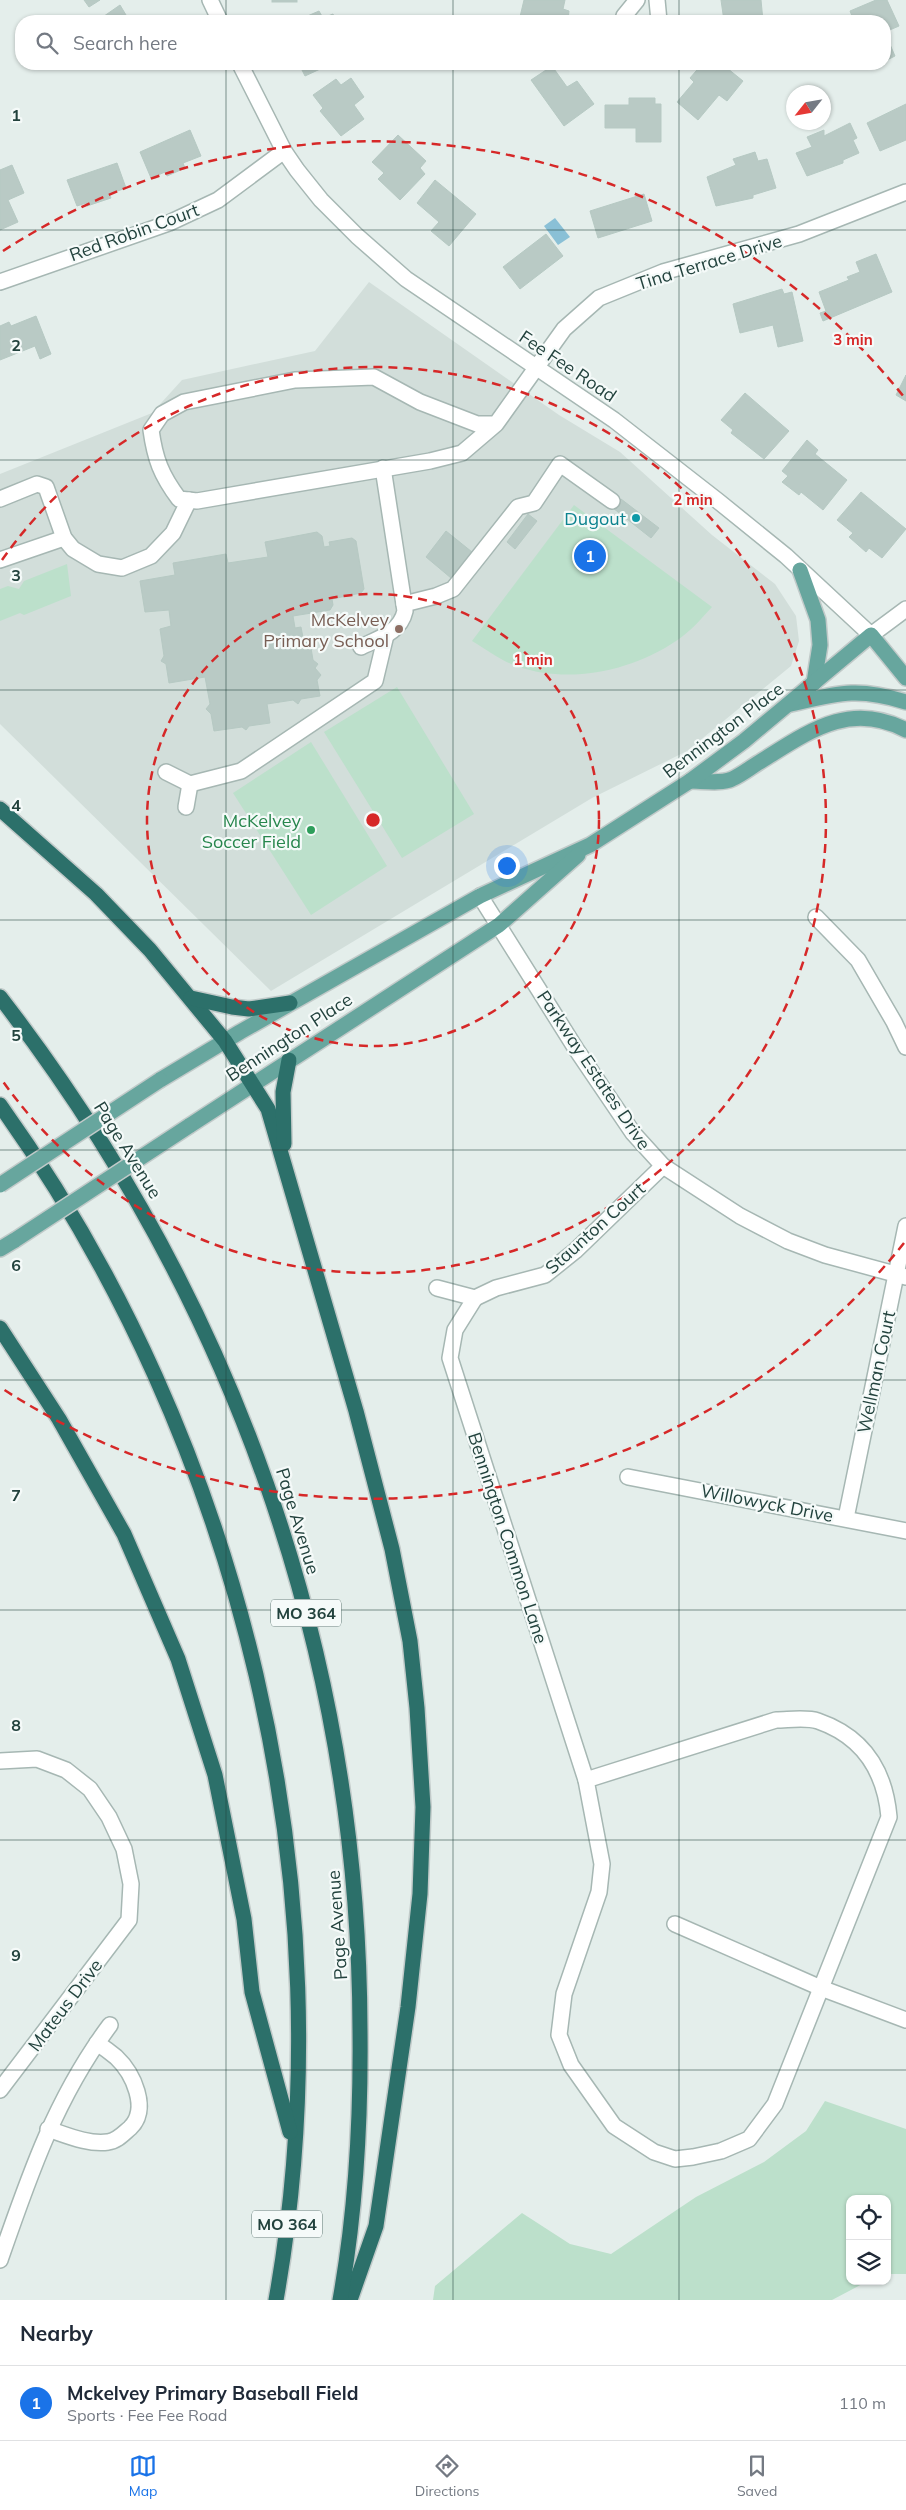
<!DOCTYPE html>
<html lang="en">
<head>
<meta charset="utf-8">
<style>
	:root { --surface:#fff; --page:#f2f2f3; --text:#1f2937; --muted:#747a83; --line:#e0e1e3; --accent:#1a73e8 }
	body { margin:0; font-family:Mulish,sans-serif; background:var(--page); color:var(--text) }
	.controls { position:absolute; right:15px; bottom:15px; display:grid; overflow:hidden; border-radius:10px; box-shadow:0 1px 4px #0004 }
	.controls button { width:45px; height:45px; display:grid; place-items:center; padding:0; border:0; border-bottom:1px solid var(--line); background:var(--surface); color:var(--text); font:25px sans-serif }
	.compass { position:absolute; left:786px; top:85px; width:45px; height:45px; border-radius:50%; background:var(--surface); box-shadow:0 1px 4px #0004; rotate:239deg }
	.you { position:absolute; left:506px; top:865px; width:18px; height:18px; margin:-12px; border:4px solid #fff; border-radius:50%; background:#1a73e8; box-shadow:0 0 0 8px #1a73e833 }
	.badge { display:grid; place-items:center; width:32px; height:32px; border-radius:50%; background:var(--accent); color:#fff; font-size:16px; font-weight:700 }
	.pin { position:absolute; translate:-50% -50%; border:2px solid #fff; box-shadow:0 1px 5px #0006 }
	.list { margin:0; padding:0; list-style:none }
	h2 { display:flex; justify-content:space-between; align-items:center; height:65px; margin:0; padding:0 20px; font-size:21px }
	h2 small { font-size:16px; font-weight:400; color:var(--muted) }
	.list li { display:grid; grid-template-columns:32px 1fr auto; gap:15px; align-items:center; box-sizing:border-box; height:75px; padding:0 20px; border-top:1px solid var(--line) }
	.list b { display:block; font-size:19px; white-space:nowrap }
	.list p { margin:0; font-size:16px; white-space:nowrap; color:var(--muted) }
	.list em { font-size:16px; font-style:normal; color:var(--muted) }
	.icon { flex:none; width:28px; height:28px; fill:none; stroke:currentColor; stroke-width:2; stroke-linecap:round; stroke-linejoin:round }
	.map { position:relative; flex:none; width:906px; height:2300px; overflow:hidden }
	.search { position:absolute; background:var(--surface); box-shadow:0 1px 4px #0004; left:15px; right:15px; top:15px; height:55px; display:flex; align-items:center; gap:12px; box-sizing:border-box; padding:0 18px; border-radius:20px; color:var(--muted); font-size:19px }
	.sheet { height:140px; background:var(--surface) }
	nav { display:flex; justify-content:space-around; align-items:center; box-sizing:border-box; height:70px; border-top:1px solid var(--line); background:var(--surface); font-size:14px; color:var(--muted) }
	nav a { display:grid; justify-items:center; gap:2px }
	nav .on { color:var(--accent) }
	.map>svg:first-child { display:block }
	.built { fill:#d2deda }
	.green { fill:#bce0cb }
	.water { fill:#8ac0d6 }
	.building { fill:#b9cac5; stroke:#b6c9c3 }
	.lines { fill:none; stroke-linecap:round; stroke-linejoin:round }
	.minor-casing { stroke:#a6b7b3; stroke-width:18 }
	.major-casing { stroke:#c1cac9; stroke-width:18 }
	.highway-casing { stroke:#c1cac9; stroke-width:18 }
	.minor { stroke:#fff; stroke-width:15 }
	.major { stroke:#67a69e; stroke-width:15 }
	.highway { stroke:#2c706a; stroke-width:15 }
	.major-bridge-casing { stroke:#c1cac9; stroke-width:18; stroke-linecap:butt }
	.major-bridge { stroke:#67a69e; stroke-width:15 }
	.grid { fill:none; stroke:#22423d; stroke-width:1; stroke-opacity:0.55 }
	.ring { fill:none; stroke:#d62828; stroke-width:2.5; stroke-dasharray:9 6 }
	.culture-dot { fill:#0f9aa8; stroke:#f5faf9; stroke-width:2 }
	.education-dot { fill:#8d6e63; stroke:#f5faf9; stroke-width:2 }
	.leisure-dot { fill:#2e9e5b; stroke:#f5faf9; stroke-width:2 }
	.labels { text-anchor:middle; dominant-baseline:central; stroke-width:4.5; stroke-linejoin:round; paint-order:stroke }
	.shield { fill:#f5faf9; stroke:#617975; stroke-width:1 }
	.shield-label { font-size:16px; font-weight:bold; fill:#22423d }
	.street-label { font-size:18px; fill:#22423d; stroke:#f5faf9 }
	.culture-label { font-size:18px; fill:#0d838f; stroke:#f5faf9; text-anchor:end }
	.education-label { font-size:18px; fill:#785e54; stroke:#f5faf9; text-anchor:end }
	.leisure-label { font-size:18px; fill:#27864d; stroke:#f5faf9; text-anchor:end }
	.grid-label { font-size:16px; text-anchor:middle; font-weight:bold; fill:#22423d; stroke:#f5faf9; stroke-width:4.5; stroke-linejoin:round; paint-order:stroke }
	.centre { fill:#d62828; stroke:#f5faf9; stroke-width:2.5 }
	.ring-label { font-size:15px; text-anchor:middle; font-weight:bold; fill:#d62828; stroke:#f5faf9; stroke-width:4.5; stroke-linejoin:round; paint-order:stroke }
</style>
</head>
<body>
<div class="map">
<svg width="906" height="2300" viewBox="0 0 906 2300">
	<rect width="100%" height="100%" fill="#e4eeeb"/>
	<!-- built -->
	<polygon class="built" points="369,282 559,415 620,452 712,535 775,584 796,616 799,641 791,666 687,751 592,798 271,991 0,724 0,474 152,413 182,380 315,351"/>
	<!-- green -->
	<g class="green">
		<path d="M574 505 712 607C701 619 690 632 676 641 632 671 570 684 519 667 503 662 487 650 472 641Z"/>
		<polygon points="67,564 71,596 24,615 20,613 0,621 0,589 8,586 19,589 24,581"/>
		<polygon points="397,687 474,814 402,858 324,732"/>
		<polygon points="311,742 387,866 311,915 233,793"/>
		<polygon points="825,2101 906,2129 906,2274 887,2274 887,2199 850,2199 850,2281 868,2281 832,2300 433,2300 435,2286 522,2213 570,2244 611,2254 696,2197 764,2162 806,2131"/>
	</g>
	<!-- water -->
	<polygon class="water" points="555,218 570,237 558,245 544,226"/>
	<!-- building -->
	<g class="building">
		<polygon points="84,0 100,0 89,7"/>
		<rect x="272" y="0" width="25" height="2"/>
		<polygon points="524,0 565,0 563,9 569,11 568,21 519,21"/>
		<polygon points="721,0 761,0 763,21 724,21"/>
		<polygon points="876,0 887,0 899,26 885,32 885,21 854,21 850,11"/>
		<polygon points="120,5 129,20 132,18 134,21 97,21"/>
		<polygon points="319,11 323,18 333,14 336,21 296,21"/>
		<polygon points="885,33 895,56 885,61"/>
		<polygon points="299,64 331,64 305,76"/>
		<polygon points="702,64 722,64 743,81 727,101 719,95 698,120 677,102 694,82 690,78"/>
		<polygon points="552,66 567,87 577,81 594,104 564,126 531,80"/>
		<polygon points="351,78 364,97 354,105 364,119 341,136 320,111 323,108 313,95 336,79 341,85"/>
		<polygon points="629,98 655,98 655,104 661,104 661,142 636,142 636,128 605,128 605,105 629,105"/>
		<polygon points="906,104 906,140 880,151 867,123"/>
		<polygon points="850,123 857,138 853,140 859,153 843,160 843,163 807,176 796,153 812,147 807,137 824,130 824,136"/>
		<polygon points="190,130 201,156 183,163 185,168 167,176 165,172 151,178 140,152"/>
		<polygon points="398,135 426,161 420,168 425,174 400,200 378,179 384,173 372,162"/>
		<polygon points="755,152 758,161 767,159 776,188 753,195 753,198 716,206 707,177 736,165 733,159"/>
		<polygon points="117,163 126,188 109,194 111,198 87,206 86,203 77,206 67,180"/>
		<polygon points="12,165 24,193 8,200 18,222 0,230 0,170"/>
		<polygon points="435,180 476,214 449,246 431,231 439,222 417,203"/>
		<polygon points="644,194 652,221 598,238 590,211"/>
		<polygon points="546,234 563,256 520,289 503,267"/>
		<polygon points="876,254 892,292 823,321 820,313 826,311 819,292 849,280 847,277 860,272 856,262"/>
		<polygon points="782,289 784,294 792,292 803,341 778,347 773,325 740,333 733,304"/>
		<polygon points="36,316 51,354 40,359 35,346 0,360 0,326 9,322 11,326"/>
		<polygon points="906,375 906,401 896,395"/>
		<polygon points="745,393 789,431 764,459 731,433 733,430 721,420"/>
		<polygon points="807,440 818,450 815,454 847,480 823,510 801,492 799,495 782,482 788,476 782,471"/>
		<polygon points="861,492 906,529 882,558 869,548 866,552 849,537 853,533 837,520"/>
		<polygon points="621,499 659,528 651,538 613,508"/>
		<polygon points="528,514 537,521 515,549 507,542"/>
		<polygon points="446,531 472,552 451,578 426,557"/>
		<polygon points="317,532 322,536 324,547 330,546 329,542 352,538 356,541 364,589 361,593 332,599 333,605 330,610 293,616 295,628 301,627 304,643 310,642 313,660 318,664 315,668 321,675 317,680 320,696 301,699 298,704 293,700 267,704 270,723 249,726 246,730 242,727 214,731 211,714 206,709 210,704 205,677 169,683 166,664 161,661 164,656 160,629 171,626 169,610 145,612 140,581 175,575 173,563 226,554 228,563 268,557 265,542"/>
	</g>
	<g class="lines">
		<defs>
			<g id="minor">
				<polyline points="210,0 220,21"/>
				<polyline points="657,0 659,21"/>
				<polyline points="623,21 624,16 637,0"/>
				<polyline points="240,64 284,151 297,170 321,200 357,236 406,279 614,420 718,501 786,556 871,635 906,609"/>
				<polyline points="0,282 169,223 218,200 284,151"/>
				<path d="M496 424H477L420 402 374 377 295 380 184 402 162 414 151 430C155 459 161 475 179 499L197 501 430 461 462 453 496 424 564 329 599 298 663 272 799 234 906 192"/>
				<polyline points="0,499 37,484 46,487 64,538 73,549 98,564 122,568 151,556 173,533 189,500"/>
				<polyline points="0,560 64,538"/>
				<polyline points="404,604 436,596 453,589 518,507 534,503 560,464 612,501"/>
				<path d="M361 647C379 638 400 633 405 611L383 468"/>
				<polyline points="166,772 190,784 241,771 375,681 386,635"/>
				<polyline points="186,807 190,784"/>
				<polyline points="480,896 576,1049 633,1133 663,1166 740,1216 788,1241 825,1255 906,1277"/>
				<polyline points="816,917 858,960 894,1022 906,1047"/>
				<polyline points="437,1288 475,1298 496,1288 545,1275 575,1251 663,1166"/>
				<polyline points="475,1298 455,1330 450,1358 586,1780"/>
				<polyline points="628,1477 906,1531"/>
				<polyline points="846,1518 906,1226"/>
				<path d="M776 1720C788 1720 806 1717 818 1721 864 1737 885 1772 889 1817L775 2104 749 2139 721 2151 693 2157 675 2159 654 2152 614 2126 571 2065 559 2035 564 1994 599 1892 602 1864 586 1780Z"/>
				<polyline points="0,1761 37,1759 66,1770 90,1789 109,1817 124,1849 131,1884 129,1920 0,2090"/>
				<polyline points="675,1924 821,1988 906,2020"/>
				<path d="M48 2129C66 2135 89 2145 108 2142 117 2141 123 2134 130 2128 150 2109 133 2073 116 2057 110 2052 103 2047 97 2043"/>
				<path d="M0 2260C29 2176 56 2097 110 2025"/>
			</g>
			<g id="major">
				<polyline points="800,570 818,620 820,645 814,683"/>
				<path d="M791 704C839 693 858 687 906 702"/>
				<path d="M690 781C702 781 722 784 732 779 741 775 750 768 758 763 807 733 848 700 906 730"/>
				<polyline points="160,1080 240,1032 480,896 590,845 690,781 744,741 871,635 906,678"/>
				<polyline points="189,1126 499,925 578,855"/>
				<polyline points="0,1249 15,1240"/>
			</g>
			<g id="highway">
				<polyline points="0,809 96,894 150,950 225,1041 268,1109 356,1411 392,1549 410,1641 417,1708 423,1807 420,1894 408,2007 376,2226 350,2300"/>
				<path d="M0 997C231 1296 359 1650 360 2030 361 2120 356 2211 340 2300"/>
				<polyline points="191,998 232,1007 249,1009 290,1003"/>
				<path d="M0 1105C242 1443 349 1889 276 2300"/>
				<polyline points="284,1144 283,1092 289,1060"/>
				<polyline points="0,1328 59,1419 124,1534 178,1659 215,1775 244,1919 252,1992 290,2132"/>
			</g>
		</defs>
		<!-- minor casing -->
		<use href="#minor" class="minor-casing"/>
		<!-- major casing -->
		<use href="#major" class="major-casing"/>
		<!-- highway casing -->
		<use href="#highway" class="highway-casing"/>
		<!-- minor -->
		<use href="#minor" class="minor"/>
		<!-- major -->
		<use href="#major" class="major"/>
		<!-- highway -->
		<use href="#highway" class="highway"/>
		<defs>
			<g id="major-bridge">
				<polyline points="0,1185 160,1080"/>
				<polyline points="15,1240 189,1126"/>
			</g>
		</defs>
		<!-- major-bridge casing -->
		<use href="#major-bridge" class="major-bridge-casing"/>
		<!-- major-bridge -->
		<use href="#major-bridge" class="major-bridge"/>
	</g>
	<!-- grid -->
	<path class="grid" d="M226 0V21M453 0V21M679 0V21M226 64V2300M453 64V2300M679 64V2300M0 230H906M0 460H906M0 690H906M0 920H906M0 1150H906M0 1380H906M0 1610H906M0 1840H906M0 2070H906"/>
	<!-- distance rings -->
	<g class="ring">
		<circle cx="373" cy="820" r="226"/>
		<path d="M2 560A453 453 0 1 1 2 1080"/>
		<path d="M904 1243A679 679 0 0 1 3 1389M3 251A679 679 0 0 1 904 397"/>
	</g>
	<!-- markers -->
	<circle class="culture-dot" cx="636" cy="518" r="5"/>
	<circle class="education-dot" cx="399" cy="629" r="5"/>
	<circle class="leisure-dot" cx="311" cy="830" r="5"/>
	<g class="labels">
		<!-- shield labels -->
		<g class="shield">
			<rect x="271" y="1599.5" width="70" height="27" rx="4"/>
			<rect x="252" y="2210.5" width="70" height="27" rx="4"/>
		</g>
		<g class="shield-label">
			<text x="306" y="1613">MO 364</text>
			<text x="287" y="2224">MO 364</text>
		</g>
		<!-- street labels -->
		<g class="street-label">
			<text transform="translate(134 232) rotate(-20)">Red Robin Court</text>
			<text transform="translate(709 262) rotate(-17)">Tina Terrace Drive</text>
			<text transform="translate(568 366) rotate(34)">Fee Fee Road</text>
			<text transform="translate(723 730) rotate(-37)">Bennington Place</text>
			<text transform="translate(289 1037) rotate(-33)">Bennington Place</text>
			<text transform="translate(594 1070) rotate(56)">Parkway Estates Drive</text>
			<text transform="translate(128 1150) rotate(58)">Page Avenue</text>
			<text transform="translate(595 1228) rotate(-42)">Staunton Court</text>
			<text transform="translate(876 1372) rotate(-78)">Wellman Court</text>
			<text transform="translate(767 1503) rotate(11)">Willowyck Drive</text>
			<text transform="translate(298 1521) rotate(73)">Page Avenue</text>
			<text transform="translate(508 1538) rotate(72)">Bennington Common Lane</text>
			<text transform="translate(337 1925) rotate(-94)">Page Avenue</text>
			<text transform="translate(65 2005) rotate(-53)">Mateus Drive</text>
		</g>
		<!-- culture labels -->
		<g class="culture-label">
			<text x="626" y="518">Dugout</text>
		</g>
		<!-- education labels -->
		<g class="education-label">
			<text x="389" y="619">McKelvey<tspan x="389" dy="21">Primary School</tspan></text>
		</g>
		<!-- leisure labels -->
		<g class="leisure-label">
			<text x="301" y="820">McKelvey<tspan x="301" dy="21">Soccer Field</tspan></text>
		</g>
	</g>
	<g class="grid-label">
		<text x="16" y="121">1</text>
		<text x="16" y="351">2</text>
		<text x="16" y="581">3</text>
		<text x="16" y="811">4</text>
		<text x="16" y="1041">5</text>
		<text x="16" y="1271">6</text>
		<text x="16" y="1501">7</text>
		<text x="16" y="1731">8</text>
		<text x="16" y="1961">9</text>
	</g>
	<circle cx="373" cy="820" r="8" class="centre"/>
	<g class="ring-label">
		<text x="853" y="345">3 min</text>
		<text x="693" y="505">2 min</text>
		<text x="533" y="665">1 min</text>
	</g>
</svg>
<div class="controls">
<button><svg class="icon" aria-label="locate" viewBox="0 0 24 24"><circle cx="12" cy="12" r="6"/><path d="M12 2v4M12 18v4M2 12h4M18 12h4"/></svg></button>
<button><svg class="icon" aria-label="layers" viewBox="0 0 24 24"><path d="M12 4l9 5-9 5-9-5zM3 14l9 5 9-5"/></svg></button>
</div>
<svg class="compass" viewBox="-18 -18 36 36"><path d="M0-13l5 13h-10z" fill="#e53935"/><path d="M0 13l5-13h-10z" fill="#747a83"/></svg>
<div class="you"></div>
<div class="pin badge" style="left:590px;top:556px">1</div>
<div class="search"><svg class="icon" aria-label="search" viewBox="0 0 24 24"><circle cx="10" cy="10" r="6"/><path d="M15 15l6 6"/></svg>Search here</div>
</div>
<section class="sheet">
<h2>Nearby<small></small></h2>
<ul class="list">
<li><span class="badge">1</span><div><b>Mckelvey Primary Baseball Field</b><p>Sports · Fee Fee Road</p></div><em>110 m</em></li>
</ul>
</section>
<nav>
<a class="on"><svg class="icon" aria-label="map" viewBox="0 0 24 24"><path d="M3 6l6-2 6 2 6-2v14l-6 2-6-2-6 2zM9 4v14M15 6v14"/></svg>Map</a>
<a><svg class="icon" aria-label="directions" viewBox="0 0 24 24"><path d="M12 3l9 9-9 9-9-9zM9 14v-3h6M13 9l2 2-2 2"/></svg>Directions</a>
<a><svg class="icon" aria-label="saved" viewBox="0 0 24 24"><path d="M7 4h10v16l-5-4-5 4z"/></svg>Saved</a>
</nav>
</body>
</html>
